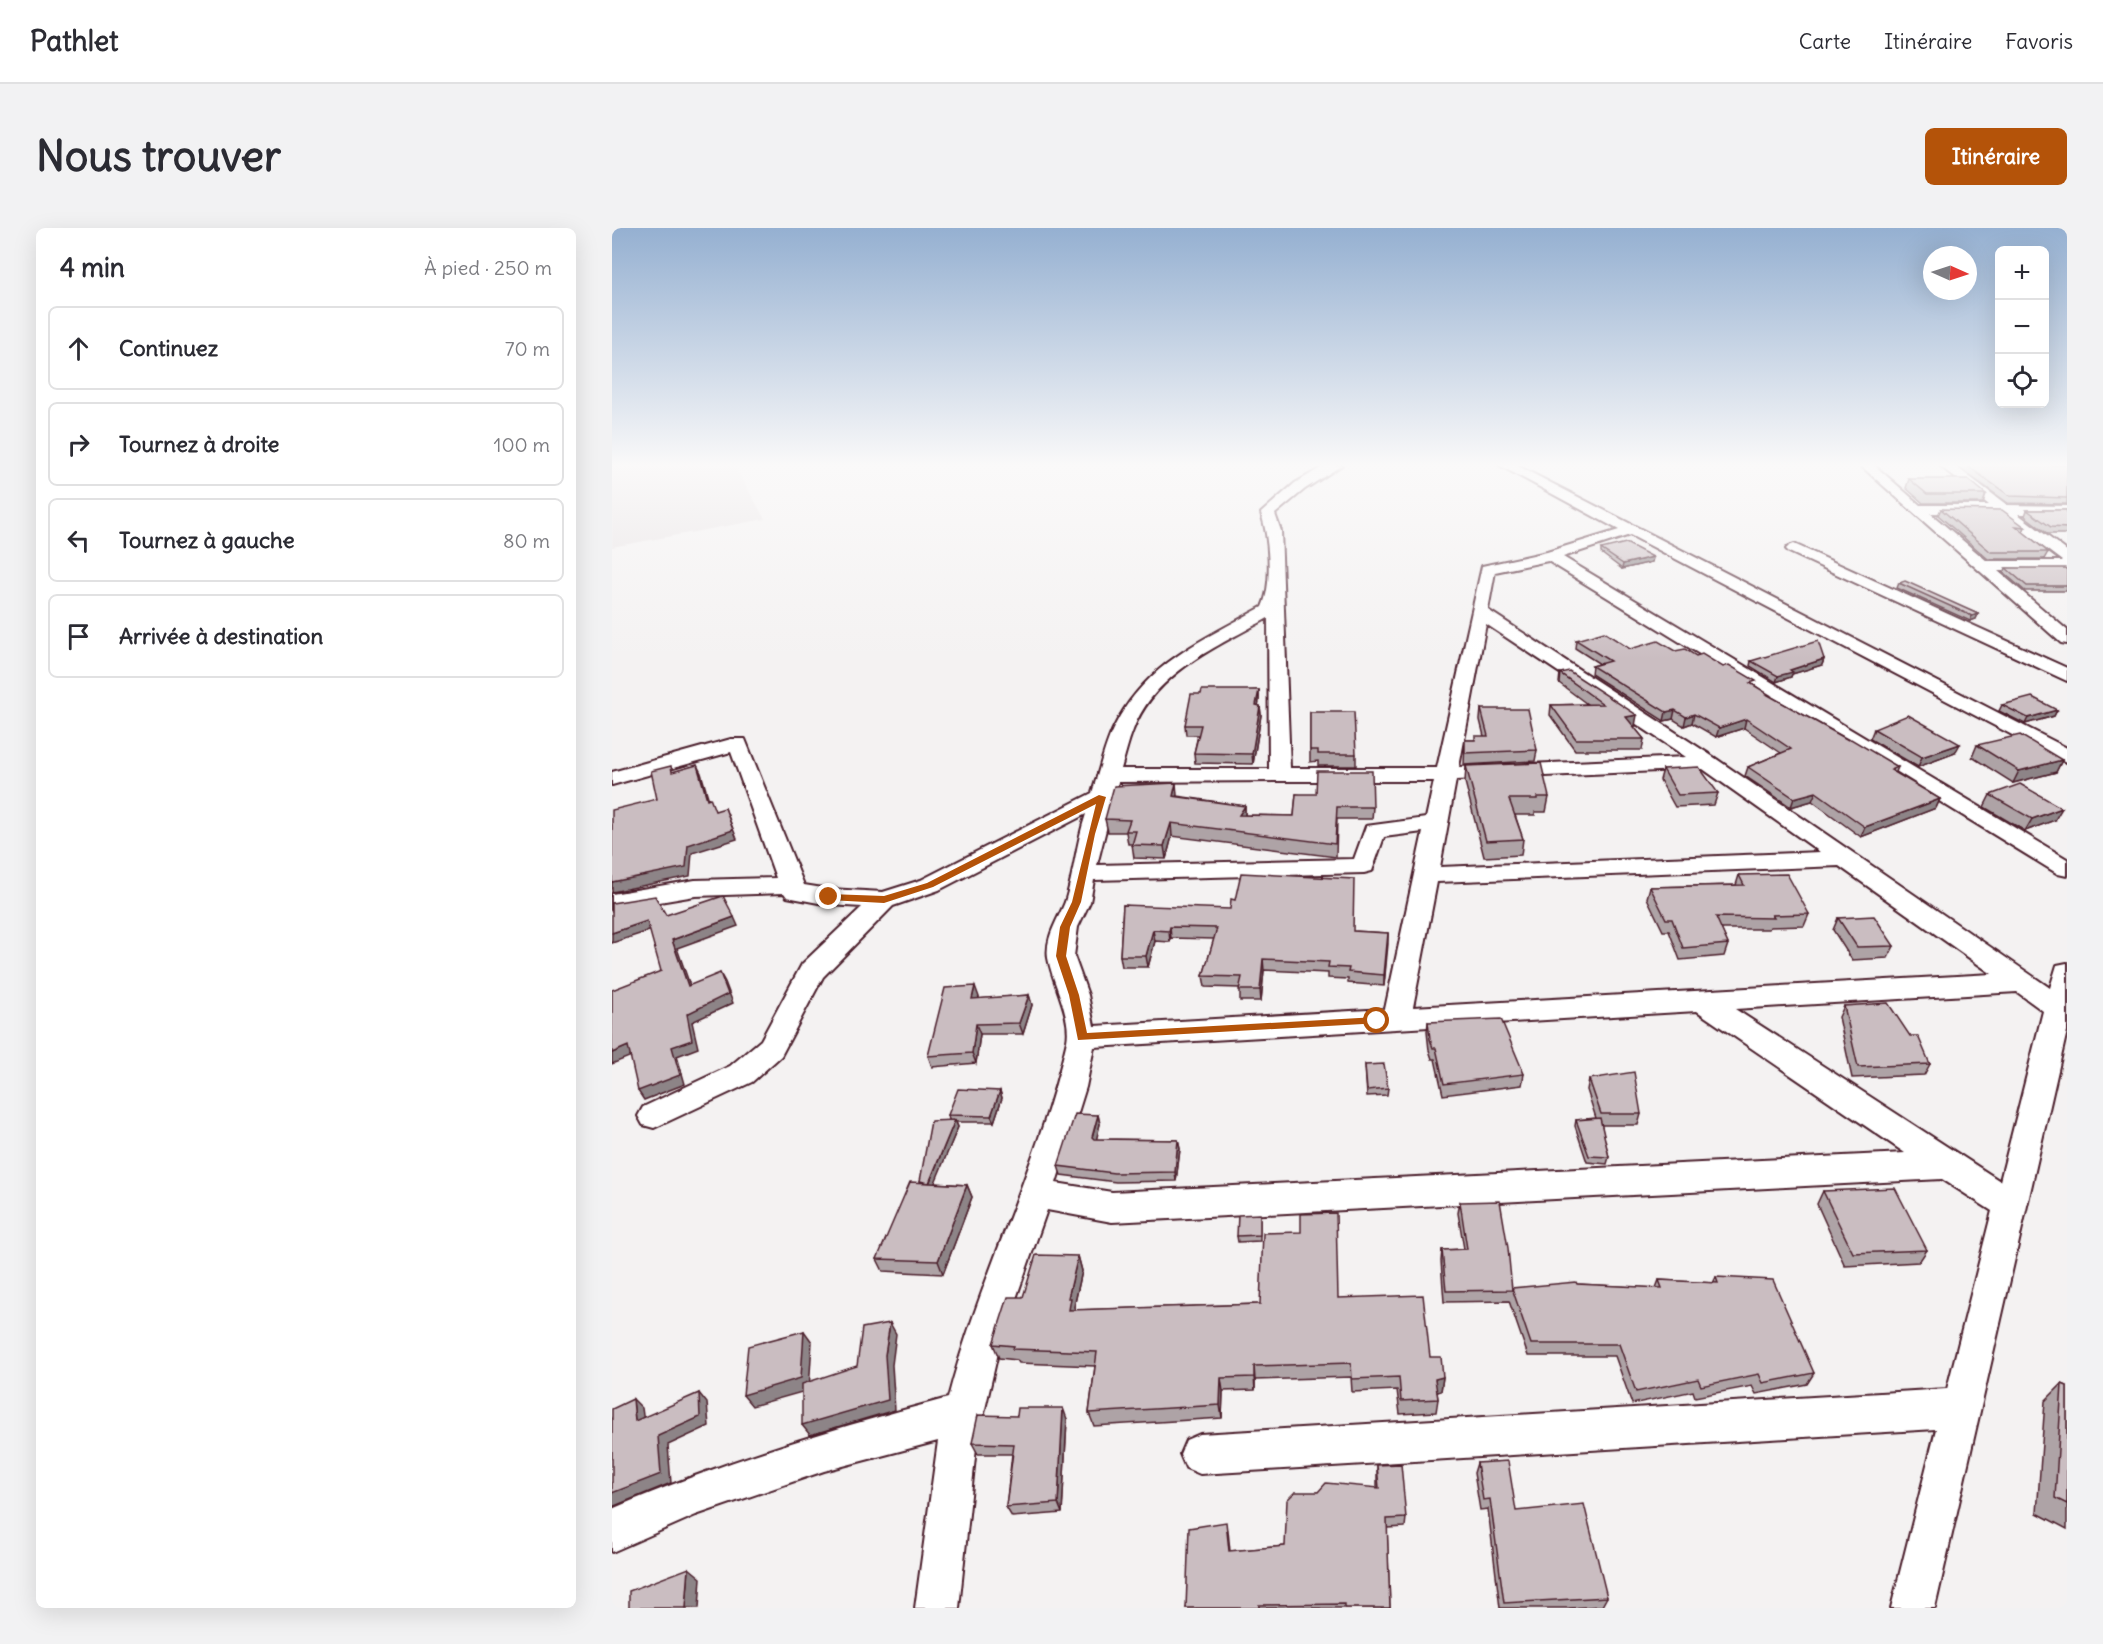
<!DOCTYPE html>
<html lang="fr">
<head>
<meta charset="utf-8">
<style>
	:root { --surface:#fff; --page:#f2f2f3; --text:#2b2b33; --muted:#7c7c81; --line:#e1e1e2; --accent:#b45309 }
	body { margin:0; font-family:Delius,sans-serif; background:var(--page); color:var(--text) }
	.controls { position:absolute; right:18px; top:18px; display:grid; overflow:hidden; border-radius:9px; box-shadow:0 6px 24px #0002 }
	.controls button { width:54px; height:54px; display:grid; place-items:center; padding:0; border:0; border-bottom:2px solid var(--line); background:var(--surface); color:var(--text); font:30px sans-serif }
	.compass { position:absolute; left:1311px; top:18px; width:54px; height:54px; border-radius:50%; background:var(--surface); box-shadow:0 6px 24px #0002; rotate:93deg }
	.stop { position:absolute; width:18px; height:18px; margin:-14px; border:4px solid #b45309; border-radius:50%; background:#fff }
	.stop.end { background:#b45309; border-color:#fff; box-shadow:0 2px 6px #0008 }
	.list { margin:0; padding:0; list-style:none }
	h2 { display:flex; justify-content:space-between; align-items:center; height:78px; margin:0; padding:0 24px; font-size:26px }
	h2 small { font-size:20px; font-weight:400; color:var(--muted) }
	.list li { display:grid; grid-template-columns:39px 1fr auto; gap:18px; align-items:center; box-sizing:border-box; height:84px; margin:0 12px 12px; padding:0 12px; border:2px solid var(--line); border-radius:9px }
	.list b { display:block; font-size:22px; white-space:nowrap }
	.list em { font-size:20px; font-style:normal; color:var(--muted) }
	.icon { flex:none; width:33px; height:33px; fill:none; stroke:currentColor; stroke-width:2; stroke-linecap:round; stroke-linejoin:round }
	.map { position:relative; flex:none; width:1455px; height:1380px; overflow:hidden; border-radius:9px }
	header { display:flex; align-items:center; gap:36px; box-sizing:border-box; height:84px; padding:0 30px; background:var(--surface); border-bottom:2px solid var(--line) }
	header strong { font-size:28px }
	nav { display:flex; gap:33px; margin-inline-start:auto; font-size:21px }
	.intro { display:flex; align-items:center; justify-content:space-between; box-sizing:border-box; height:144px; padding:0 36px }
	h1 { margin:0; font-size:42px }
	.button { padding:15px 27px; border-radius:9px; background:var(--accent); color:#fff; font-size:21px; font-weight:700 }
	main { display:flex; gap:36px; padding:0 36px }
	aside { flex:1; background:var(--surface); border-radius:9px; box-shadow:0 6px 24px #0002 }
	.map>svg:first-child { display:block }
	.built { fill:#e7e2e3 }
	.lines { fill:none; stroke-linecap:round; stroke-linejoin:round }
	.minor-casing { stroke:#4a1f2b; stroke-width:4 }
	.minor { fill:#fff; fill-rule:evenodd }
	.wall { fill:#aea3a6; stroke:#4a1f2b; stroke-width:1.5 }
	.shaded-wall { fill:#8d8487; stroke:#4a1f2b; stroke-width:1.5 }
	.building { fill:#cabdc1; stroke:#4a1f2b; stroke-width:1.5 }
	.route { fill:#b45309 }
</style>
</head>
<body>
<header>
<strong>Pathlet</strong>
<nav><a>Carte</a><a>Itinéraire</a><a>Favoris</a></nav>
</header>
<div class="intro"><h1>Nous trouver</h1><a class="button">Itinéraire</a></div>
<main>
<aside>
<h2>4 min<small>À pied · 250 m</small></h2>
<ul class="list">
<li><svg class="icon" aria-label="ahead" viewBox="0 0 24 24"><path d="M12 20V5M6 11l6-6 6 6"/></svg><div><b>Continuez</b></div><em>70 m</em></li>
<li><svg class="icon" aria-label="right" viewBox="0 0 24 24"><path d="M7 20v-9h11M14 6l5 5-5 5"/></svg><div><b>Tournez à droite</b></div><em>100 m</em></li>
<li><svg class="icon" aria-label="left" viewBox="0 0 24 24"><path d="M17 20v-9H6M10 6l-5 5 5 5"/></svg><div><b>Tournez à gauche</b></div><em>80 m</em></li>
<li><svg class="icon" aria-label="arrive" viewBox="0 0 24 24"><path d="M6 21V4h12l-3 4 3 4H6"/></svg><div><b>Arrivée à destination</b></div></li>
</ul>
</aside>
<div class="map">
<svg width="1455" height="1380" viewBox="0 0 1455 1380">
	<rect width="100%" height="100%" fill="#f4f2f2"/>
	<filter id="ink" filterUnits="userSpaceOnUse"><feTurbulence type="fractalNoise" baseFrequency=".0167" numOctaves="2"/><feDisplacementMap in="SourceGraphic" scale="12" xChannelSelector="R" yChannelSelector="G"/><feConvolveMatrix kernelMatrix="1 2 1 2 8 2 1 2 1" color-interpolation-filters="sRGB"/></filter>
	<g filter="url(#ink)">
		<!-- built -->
		<polygon class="built" points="0,237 122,237 153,291 0,319"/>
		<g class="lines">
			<defs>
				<g id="minor">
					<path d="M714 237H730L693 261 663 286 669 303 678 540H825L870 338 935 324 1007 302 887 237H904L1455 520V534L1448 532 1018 307 951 329 1455 631V648L1446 646 936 333 883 344 876 382 1103 530 1438 760 1445 737 1455 735V803L1323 1380H1279L1324 1201 588 1246 574 1240 568 1226 574 1212 588 1206 1335 1161 1380 983 1330 951 500 994 435 982 388 1116 364 1220 347 1380H303L326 1213 212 1243 84 1287 0 1324V1281C112 1233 219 1201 336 1170 368 1048 427 936 455 813 460 788 440 754 436 730 433 709 446 692 453 674 462 646 464 615 474 586L327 662 281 678 211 749 169 828 140 854 42 900 31 897 26 888 31 879 118 838 149 812 190 736 250 679 217 677 175 669 172 665 83 668 0 682V666L83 652 164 650 119 524 0 557V544L119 511H133L192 657 217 661 271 664 309 652 480 565C487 544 492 519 502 499 534 435 591 412 650 379 661 356 657 309 649 285L683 255ZM656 390 657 541H509C513 528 516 514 521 502 543 444 605 419 656 390ZM874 396 1074 529 847 539ZM1091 541 1208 624 828 639 844 552ZM668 553H822L814 590 754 598 742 631 485 637 506 554ZM811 604 773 781 482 798 476 767 462 728 466 699 478 674 482 652 752 645 760 643 772 609ZM1227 638 1380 746 801 779 825 654ZM1405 764 1431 783 1388 953 1123 781ZM1085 783 1293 925 500 964 444 955 474 859 482 819Z"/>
					<path d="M1248 237H1262L1308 277H1377L1327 237H1342L1395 277 1455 278V286H1406L1455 323V343H1386L1455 402V416L1449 415ZM1318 285 1388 286 1450 333H1375Z"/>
					<polygon points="1182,316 1455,440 1455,453 1177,324 1174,321 1177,318"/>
				</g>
			</defs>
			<!-- minor casing -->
			<use href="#minor" class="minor-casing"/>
			<!-- minor -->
			<use href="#minor" class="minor"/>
		</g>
		<!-- wall -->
		<g class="wall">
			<polygon points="1343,237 1455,237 1455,276 1396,275"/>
			<polygon points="1297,251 1374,266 1371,275 1311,275 1294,260"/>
			<polygon points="1329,281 1413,299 1411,304 1436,324 1432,331 1376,331 1326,287"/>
			<polygon points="1415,282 1455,282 1455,306 1436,306 1413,288"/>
			<polygon points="989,321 1041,329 1040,334 1010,341 989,325"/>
			<polygon points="1394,340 1455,342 1455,363 1413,363 1392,345"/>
			<polygon points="1287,355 1366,386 1364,391 1358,393 1285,360"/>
			<polygon points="964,412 1018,421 1063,423 1084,428 1142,457 1158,468 1286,539 1284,544 1328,571 1324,580 1249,609 1200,573 1179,579 1133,548 1136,539 1169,525 1132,500 1104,509 1080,495 1072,498 1061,491 1052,493 979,446 980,438 988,436 963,420"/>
			<polygon points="1212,431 1210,437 1180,446 1179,449 1164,454 1138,438 1139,433"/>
			<polygon points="948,445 1023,498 1021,498 1032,511 1030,522 963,522 938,487 939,477 975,476 947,455"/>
			<polygon points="647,462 647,472 646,478 648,478 649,487 641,536 583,535 582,525 586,507 574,507 573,497 589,466"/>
			<polygon points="1390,477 1445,482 1442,488 1413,496 1387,483"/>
			<polygon points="869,481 925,522 923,533 852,537 853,512 863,512 872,508 868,492"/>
			<polygon points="698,484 744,526 744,538 706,538 706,533 698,534"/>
			<polygon points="1262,501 1343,525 1306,539 1258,511"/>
			<polygon points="1365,517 1450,532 1444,544 1401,555 1360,529"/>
			<polygon points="854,538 937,569 934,584 923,584 923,587 903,587 911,611 909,627 872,629 853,554"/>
			<polygon points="1051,541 1106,565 1102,577 1063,579 1048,552"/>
			<polygon points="684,566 761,579 760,591 725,591 724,629 560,608 554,631 522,630 520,616 516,616 514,604 496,604 493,591 565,568 633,578 633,587 682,588"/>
			<polygon points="1378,567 1443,592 1413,603 1372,579"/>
			<polygon points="1127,647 1197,686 1192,698 1158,699 1157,701 1109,701 1116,716 1112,728 1068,732 1057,703 1051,703 1035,670 1038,659 1124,657"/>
			<polygon points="511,677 741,703 776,705 772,758 736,755 736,751 716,750 716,745 652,742 649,773 628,773 628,760 593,759 591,748 602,711 559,710 558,714 543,713 536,739 510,739 508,728"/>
			<polygon points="1226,690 1282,718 1276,730 1240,732 1221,702"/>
			<polygon points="417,767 420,777 411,806 368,806 364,835 320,839 316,828 367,769 366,771"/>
			<polygon points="1232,778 1318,836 1312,847 1240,850 1227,789"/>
			<polygon points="816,794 912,846 910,857 831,867 823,831 820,831 817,822 815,804"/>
			<polygon points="753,837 776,860 775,867 755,868"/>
			<polygon points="977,851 1029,886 1026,897 989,897 997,929 995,936 975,934 963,898 964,892 984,890 975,862"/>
			<polygon points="388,863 390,870 382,894 344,894 346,899 322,955 355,957 360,969 331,1046 271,1043 265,1031 309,955 308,953 337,892 336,887"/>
			<polygon points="486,887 488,896 484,911 566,912 568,921 564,953 504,954 449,947 446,938"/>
			<polygon points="1211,963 1315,1022 1307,1034 1233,1038 1205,976"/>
			<polygon points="848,974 900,1062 965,1056 1044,1060 1047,1052 1101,1055 1104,1049 1202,1145 1195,1156 1144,1166 1140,1158 1083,1169 1081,1163 1020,1176 1003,1128 916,1128 897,1073 832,1074 829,1033 830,1022 852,1021 846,985"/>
			<polygon points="648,992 648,1013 626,1014 625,1008"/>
			<polygon points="466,1028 470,1043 462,1079 463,1082 648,1076 726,1070 818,1129 831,1149 829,1163 825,1164 826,1171 824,1184 788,1186 785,1162 740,1164 739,1149 643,1152 643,1162 611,1163 610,1190 482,1198 477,1185 483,1138 407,1135 405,1132 387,1130 381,1116 411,1069"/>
			<polygon points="1450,1156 1455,1158 1455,1301 1425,1285 1433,1173"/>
			<polygon points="405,1188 455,1191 450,1285 400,1289 394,1279 400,1226 366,1226 360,1215"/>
			<polygon points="865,1235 904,1283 995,1369 990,1378 957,1380 888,1380 876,1281 868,1282 862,1245"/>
			<polygon points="765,1237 794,1290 793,1299 775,1300 778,1380 574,1380 616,1302 618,1323 673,1318 706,1264 765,1260"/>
		</g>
		<!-- shaded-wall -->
		<g class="shaded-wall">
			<polygon points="1041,329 1040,334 1010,341 1011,336"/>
			<polygon points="1366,386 1364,391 1358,393 1360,388"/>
			<polygon points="1212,431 1210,437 1180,446 1179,449 1164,454 1166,448 1178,442"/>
			<polygon points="647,462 647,472 645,487 644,477"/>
			<polygon points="648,478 649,487 641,536 640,526"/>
			<polygon points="1063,482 1061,491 1052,493 1054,484"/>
			<polygon points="1445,482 1442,488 1413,496 1416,490"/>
			<polygon points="1082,486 1080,495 1072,498 1074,489"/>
			<polygon points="1025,487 1023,498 1012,500 1014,489"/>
			<polygon points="1134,491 1132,500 1104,509 1107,500"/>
			<polygon points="1348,516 1343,525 1306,539 1310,529"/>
			<polygon points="1450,532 1444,544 1401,555 1407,543"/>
			<polygon points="85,537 89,545 99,579 95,571"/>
			<polygon points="564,555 565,567 562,580 561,568"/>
			<polygon points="1204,564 1200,573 1179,579 1182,570"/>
			<polygon points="1328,571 1324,580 1249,609 1253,599"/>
			<polygon points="633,578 633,590 627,587"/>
			<polygon points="113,580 125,611 80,625 78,648 0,664 0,654 76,617"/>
			<polygon points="1450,580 1443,592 1413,603 1420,591"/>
			<polygon points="559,595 560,608 554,631 552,618"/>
			<polygon points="122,689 126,698 65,720 81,766 76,758 60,712"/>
			<polygon points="35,693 40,702 0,715 0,705"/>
			<polygon points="558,699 559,710 558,714 557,703"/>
			<polygon points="541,702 543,713 536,739 534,728"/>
			<polygon points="776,705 776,716 772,758 772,747"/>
			<polygon points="651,731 652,742 649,773 648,762"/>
			<polygon points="108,745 113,754 121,775 80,794 86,820 65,828 73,856 32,872 26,863 60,819 75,786"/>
			<polygon points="363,758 367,769 363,782 360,771"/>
			<polygon points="417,767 420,777 411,806 407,795"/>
			<polygon points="364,796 368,806 364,835 360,825"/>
			<polygon points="16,818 22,827 0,836 0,825"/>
			<polygon points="388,863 390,870 382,894 379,888"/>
			<polygon points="486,887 488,896 483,918 480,909"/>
			<polygon points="343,892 346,899 320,962 317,956"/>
			<polygon points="566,912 568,921 564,953 563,944"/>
			<polygon points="355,957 360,969 331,1046 326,1033"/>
			<polygon points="466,1028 470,1043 462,1079 464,1084 457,1082 456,1070"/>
			<polygon points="278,1095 284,1106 280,1137 283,1182 198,1207 190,1197 273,1127"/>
			<polygon points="192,1103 200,1114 197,1162 140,1178 131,1167"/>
			<polygon points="642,1138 643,1152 643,1162 642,1149"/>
			<polygon points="831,1149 829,1163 822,1165 823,1151"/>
			<polygon points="609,1150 611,1163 610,1190 608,1177"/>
			<polygon points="87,1165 95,1175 97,1198 56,1217 59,1255 0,1279 0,1265 46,1208"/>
			<polygon points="21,1171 30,1180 33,1202 23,1193"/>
			<polygon points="451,1180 455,1191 450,1285 446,1275"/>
			<polygon points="77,1340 89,1350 87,1380 74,1380"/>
		</g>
		<!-- building -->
		<g class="building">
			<polygon points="1354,237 1455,237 1455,270 1398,268"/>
			<polygon points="1297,251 1356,251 1374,266 1315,266"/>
			<polygon points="1329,281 1390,282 1413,299 1404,298 1436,324 1379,324"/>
			<polygon points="1415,282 1455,282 1455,300 1439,299"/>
			<polygon points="1014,315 1041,329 1011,336 989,321"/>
			<polygon points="1394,340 1453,340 1455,342 1455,358 1415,358"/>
			<polygon points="1293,353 1366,386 1360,388 1287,355"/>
			<polygon points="992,404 1018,421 1046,413 1063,423 1073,421 1084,428 1090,426 1111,439 1117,437 1144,453 1138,455 1158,467 1156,467 1236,512 1239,511 1286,539 1279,542 1328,571 1253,599 1204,564 1182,570 1136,539 1179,521 1134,491 1107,500 1082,486 1074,489 1063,482 1054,484 980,438 998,433 964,412"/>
			<polygon points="1206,413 1212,431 1178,442 1181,444 1166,448 1139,433"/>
			<polygon points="957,443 1025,487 1014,489 1032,511 964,511 939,477 991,476 948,445"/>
			<polygon points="590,462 647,462 644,477 648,478 640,526 582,525 589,497 573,497 579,466 589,466"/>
			<polygon points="1420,469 1445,482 1416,490 1390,477"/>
			<polygon points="869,481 916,481 925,522 853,525 853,512 863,512 863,508 876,508"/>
			<polygon points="698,484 742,484 744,526 706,526 706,522 698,522"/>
			<polygon points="1296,487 1348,516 1310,529 1262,501"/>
			<polygon points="1408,507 1450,532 1407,543 1365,517"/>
			<polygon points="929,535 937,569 925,569 925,571 897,571 911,611 874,613 854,538"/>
			<polygon points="85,537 95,571 98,570 103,583 113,580 121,602 76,617 74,639 0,654 0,582 45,571 39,543 59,538 60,544"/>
			<polygon points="1087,539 1106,565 1066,567 1051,541"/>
			<polygon points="705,543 760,543 761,579 725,579 723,616 559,595 552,618 520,617 524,603 514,603 518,592 493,591 502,558 564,555 561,568 633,578 627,587 682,588 684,566 704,566"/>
			<polygon points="1408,556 1450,580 1420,591 1378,567"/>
			<polygon points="629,645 742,651 741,703 776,705 772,747 736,744 737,740 716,739 717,734 651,731 648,762 627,762 630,749 591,748 605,700 558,699 557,703 541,702 534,728 508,728 511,677 618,681 619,671 623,672"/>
			<polygon points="1175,646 1197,686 1160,687 1162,690 1104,689 1116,716 1071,720 1060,691 1054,691 1038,659 1132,657 1127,647"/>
			<polygon points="43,668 54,687 111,668 122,689 60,712 76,758 108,745 116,766 75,786 80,812 60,819 68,847 26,863 16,818 0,825 0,762 49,743 35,693 0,705 0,675"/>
			<polygon points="1262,688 1282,718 1245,719 1226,690"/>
			<polygon points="363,758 360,771 417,767 407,795 364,796 360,825 316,828 333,760"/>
			<polygon points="1276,775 1298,808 1306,808 1318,836 1246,839 1232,778"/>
			<polygon points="889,791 912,846 832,856 824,820 821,820 818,811 816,794"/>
			<polygon points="772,836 776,860 755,862 753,837"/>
			<polygon points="1022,844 1029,886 989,886 977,851"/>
			<polygon points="346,861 388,863 379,888 336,887"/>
			<polygon points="463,886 486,887 480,909 482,911 566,912 563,944 502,945 446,938"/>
			<polygon points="988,890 997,929 977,928 964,892"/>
			<polygon points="343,892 317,955 308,953 319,893"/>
			<polygon points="298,954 355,957 326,1033 265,1031"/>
			<polygon points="1283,960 1315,1022 1241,1025 1211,963"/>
			<polygon points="888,973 896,1020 900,1062 834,1063 830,1022 855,1021 848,974"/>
			<polygon points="724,985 726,1070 811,1067 818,1129 829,1129 831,1149 823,1151 826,1171 789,1173 787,1149 740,1151 739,1135 642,1138 642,1149 609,1150 608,1177 477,1185 485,1124 401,1121 402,1118 381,1116 396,1069 411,1069 424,1027 466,1028 456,1070 459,1070 457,1082 648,1076 651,1005 689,1004 689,986"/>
			<polygon points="648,986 648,1007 625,1008 626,987"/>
			<polygon points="1104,1049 1161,1052 1202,1145 1151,1155 1147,1146 1089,1158 1086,1151 1024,1164 1007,1116 919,1116 900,1060 964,1054 965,1056 1050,1060 1047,1052 1106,1055"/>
			<polygon points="278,1095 273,1127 276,1172 190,1197 190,1156 245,1138 250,1100"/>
			<polygon points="192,1103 189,1150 131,1167 136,1118"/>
			<polygon points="1450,1156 1455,1158 1455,1276 1443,1270"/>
			<polygon points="87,1165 88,1189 46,1208 49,1246 0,1265 0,1181 21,1171 23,1193"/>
			<polygon points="406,1180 451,1180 446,1275 394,1279 402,1216 360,1215 366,1187 405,1188"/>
			<polygon points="896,1233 904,1283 972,1276 995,1369 892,1375 878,1271 871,1272 865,1235"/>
			<polygon points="789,1236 794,1290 775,1291 778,1380 733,1380 733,1376 647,1377 647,1380 574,1380 577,1300 614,1294 617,1323 673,1318 675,1272 683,1264 706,1264 714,1255 767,1260 765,1237"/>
			<polygon points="77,1340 74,1380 17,1380 17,1363"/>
		</g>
	</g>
	<!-- sky -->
	<linearGradient id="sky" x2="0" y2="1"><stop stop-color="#95b0d1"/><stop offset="0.55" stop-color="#faf9f9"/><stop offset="1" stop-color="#faf9f9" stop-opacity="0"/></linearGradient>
	<rect width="1455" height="431" fill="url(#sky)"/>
	<!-- route -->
	<polygon class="route" points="487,567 494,569 483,606 469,674 458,699 454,728 467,767 475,805 765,789 771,793 769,795 466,812 457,767 444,728 448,699 460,674 484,576 321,659 272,675 217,672 212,669 217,666 272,668 315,655"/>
</svg>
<div class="controls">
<button>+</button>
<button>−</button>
<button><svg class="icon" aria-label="locate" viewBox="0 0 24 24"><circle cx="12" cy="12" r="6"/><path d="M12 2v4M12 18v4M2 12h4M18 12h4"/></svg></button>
</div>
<svg class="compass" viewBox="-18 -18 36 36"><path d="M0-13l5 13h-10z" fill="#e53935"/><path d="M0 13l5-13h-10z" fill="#7c7c81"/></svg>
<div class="stop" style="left:765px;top:793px"></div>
<div class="stop end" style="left:217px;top:669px"></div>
</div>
</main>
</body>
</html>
